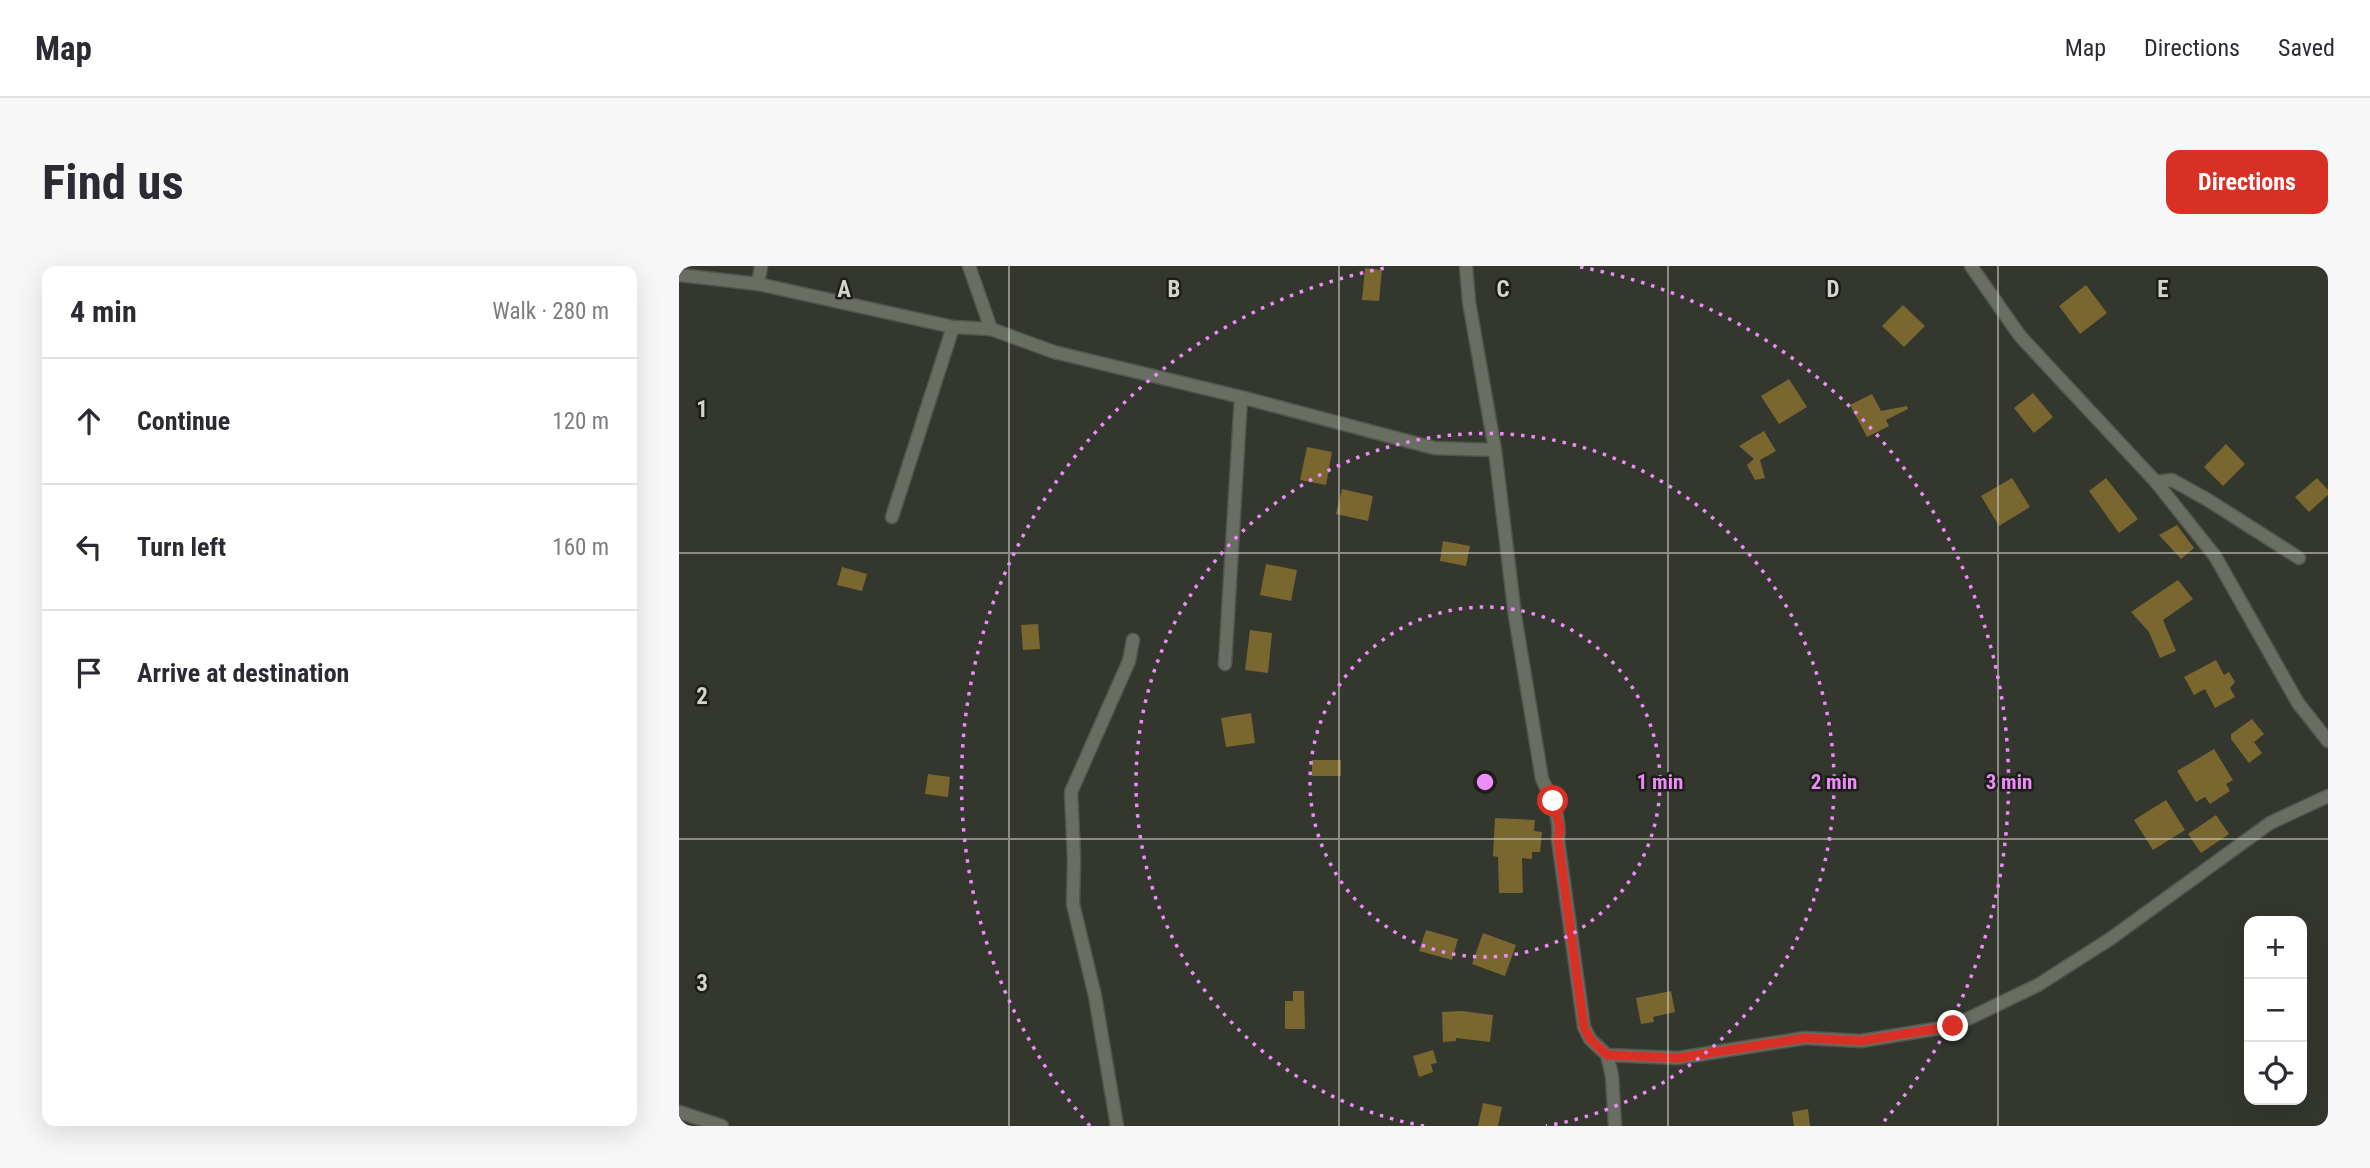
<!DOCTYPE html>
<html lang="en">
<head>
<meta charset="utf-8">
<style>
	:root { --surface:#fff; --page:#f7f7f7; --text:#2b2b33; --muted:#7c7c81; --line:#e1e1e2; --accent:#d93025 }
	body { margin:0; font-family:"Roboto Condensed",sans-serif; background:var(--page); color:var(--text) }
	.controls { position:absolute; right:21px; bottom:21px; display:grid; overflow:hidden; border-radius:14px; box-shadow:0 7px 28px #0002 }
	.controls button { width:63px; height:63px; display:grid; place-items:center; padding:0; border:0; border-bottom:2px solid var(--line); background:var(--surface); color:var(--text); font:35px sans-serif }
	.stop { position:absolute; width:21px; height:21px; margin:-16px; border:5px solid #d93025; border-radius:50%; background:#fff }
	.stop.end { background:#d93025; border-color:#fff; box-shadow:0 2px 7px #0008 }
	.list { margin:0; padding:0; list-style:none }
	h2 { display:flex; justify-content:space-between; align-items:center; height:91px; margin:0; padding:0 28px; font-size:30px }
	h2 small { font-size:23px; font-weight:400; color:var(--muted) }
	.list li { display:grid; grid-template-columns:46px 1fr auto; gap:21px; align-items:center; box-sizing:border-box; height:126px; padding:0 28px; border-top:2px solid var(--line) }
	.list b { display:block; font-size:26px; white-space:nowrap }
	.list em { font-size:23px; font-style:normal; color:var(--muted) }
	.icon { flex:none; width:38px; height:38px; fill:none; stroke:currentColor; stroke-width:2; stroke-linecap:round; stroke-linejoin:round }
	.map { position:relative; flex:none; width:1649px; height:860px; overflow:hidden; border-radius:14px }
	header { display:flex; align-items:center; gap:42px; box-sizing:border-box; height:98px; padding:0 35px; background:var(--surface); border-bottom:2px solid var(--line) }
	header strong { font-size:33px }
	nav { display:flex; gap:38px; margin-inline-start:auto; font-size:24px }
	.intro { display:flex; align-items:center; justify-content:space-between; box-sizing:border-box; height:168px; padding:0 42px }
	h1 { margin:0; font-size:49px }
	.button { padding:18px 32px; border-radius:14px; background:var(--accent); color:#fff; font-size:24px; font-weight:700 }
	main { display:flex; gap:42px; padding:0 42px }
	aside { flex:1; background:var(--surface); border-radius:14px; box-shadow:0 7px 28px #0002 }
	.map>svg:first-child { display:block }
	.building { fill:#7a672f }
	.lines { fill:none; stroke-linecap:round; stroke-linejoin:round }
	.street-casing { stroke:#52554c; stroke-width:15 }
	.street { stroke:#696d62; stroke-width:12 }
	.route { stroke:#d93025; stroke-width:9 }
	.grid { fill:none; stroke:#d2d4ce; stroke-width:2; stroke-opacity:0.55 }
	.ring { fill:none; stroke:#ee8cf9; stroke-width:3.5; stroke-dasharray:3.5 7 }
	.grid-label { font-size:23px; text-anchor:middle; font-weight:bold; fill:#d2d4ce; stroke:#1c1d19; stroke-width:5; stroke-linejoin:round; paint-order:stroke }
	.centre { fill:#ee8cf9; stroke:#1c1d19; stroke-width:3.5 }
	.ring-label { font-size:21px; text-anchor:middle; font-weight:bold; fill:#ee8cf9; stroke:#1c1d19; stroke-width:5; stroke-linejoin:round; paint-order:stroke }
</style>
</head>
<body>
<header>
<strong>Map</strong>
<nav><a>Map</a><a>Directions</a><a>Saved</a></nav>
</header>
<div class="intro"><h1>Find us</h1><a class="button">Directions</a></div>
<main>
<aside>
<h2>4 min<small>Walk · 280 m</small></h2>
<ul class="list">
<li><svg class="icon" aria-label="ahead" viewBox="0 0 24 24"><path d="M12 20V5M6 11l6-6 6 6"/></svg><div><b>Continue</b></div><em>120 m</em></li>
<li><svg class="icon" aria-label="left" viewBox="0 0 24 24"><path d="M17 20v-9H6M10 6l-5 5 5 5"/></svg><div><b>Turn left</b></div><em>160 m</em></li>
<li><svg class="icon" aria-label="arrive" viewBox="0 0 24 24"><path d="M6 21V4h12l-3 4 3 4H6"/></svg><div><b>Arrive at destination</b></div></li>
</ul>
</aside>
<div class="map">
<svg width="1649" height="860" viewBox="0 0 1649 860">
	<rect width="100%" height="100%" fill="#33372d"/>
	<!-- building -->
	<g class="building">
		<polygon points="686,2 703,4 700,35 683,34"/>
		<polygon points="1407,19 1428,47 1401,68 1380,40"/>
		<polygon points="1224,39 1246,60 1225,81 1203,60"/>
		<polygon points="1110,113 1128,141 1100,158 1082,130"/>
		<polygon points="1354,127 1374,151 1355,167 1335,142"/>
		<polygon points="1193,128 1202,145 1228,140 1229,143 1207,154 1210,160 1188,171 1171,139"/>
		<polygon points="1085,165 1097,185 1081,194 1086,212 1076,214 1068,199 1075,193 1060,180"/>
		<polygon points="1547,178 1566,198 1544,220 1525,201"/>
		<polygon points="628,181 653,186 647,219 621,214"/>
		<polygon points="1333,212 1351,241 1320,260 1302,230"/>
		<polygon points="1427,212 1459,253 1440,267 1410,225"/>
		<polygon points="1638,212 1649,224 1649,229 1630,246 1616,231"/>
		<polygon points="663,223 694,230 689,255 657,248"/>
		<polygon points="1498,259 1515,282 1502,293 1480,269"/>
		<polygon points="764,275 791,280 787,300 761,295"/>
		<polygon points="587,298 618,304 612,335 581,329"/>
		<polygon points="163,301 188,308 183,325 158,319"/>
		<polygon points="1499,314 1514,333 1484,354 1497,385 1481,392 1470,366 1452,346"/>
		<polygon points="359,358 361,383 344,384 342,359"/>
		<polygon points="571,364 593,367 589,407 566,404"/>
		<polygon points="1537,394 1545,409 1550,406 1556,416 1551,422 1556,431 1536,442 1526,423 1515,429 1505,411"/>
		<polygon points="572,447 576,477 547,481 542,452"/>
		<polygon points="1573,453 1585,468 1575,476 1583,487 1570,497 1552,473 1552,468"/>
		<polygon points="1535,483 1554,514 1547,518 1551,525 1531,538 1526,531 1517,536 1498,505"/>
		<rect x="633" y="494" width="29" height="16"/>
		<polygon points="249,508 271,511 269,531 246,528"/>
		<polygon points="1487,534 1506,564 1474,584 1455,554"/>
		<polygon points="1537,549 1550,568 1522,587 1509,568"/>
		<polygon points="816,552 856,554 855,565 863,566 861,586 853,586 853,593 843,592 844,627 820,627 819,591 814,590"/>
		<polygon points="747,664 779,673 773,694 740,685"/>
		<polygon points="804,667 837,679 826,710 793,698"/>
		<polygon points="614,725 625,725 626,763 606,763 606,735 614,735"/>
		<polygon points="992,725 996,746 974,751 975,756 962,758 957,732"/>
		<polygon points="783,745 814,749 811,776 777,772 777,775 764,776 763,746"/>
		<polygon points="754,784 758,797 752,798 754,806 740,811 734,790"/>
		<polygon points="804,837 823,841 819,860 799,860"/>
		<polygon points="1129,843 1131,860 1115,860 1113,846"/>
	</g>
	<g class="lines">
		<defs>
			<g id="street">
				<polyline points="290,0 312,63 375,86 562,131 755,182 816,184"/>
				<path d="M787 0 790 36 816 184 836 350 863 513C873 533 882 552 879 574L905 761 911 773 928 789 999 792 1126 772 1182 775 1274 760 1359 719 1431 673 1591 557 1649 530"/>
				<polyline points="1292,0 1341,70 1477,216 1536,290 1619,437 1649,475"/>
				<polyline points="0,9 79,18 82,0"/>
				<polyline points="79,18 274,61 312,63"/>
				<polyline points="1477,216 1493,214 1529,234 1620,292"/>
				<polyline points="213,251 274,61"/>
				<polyline points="546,398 562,131"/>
				<polyline points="928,789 933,810 936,860"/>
				<polyline points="0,846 43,860"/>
				<polyline points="438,860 416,730 394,638 395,593 392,526 450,395 454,374"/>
			</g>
		</defs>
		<!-- street casing -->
		<use href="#street" class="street-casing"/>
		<!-- street -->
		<use href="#street" class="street"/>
	</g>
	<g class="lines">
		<!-- route -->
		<polyline class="route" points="874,535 881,561 879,574 905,761 911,773 928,789 999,792 1126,772 1182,775 1274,760"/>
	</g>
	<!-- grid -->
	<path class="grid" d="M330 0V860M660 0V860M989 0V860M1319 0V860M0 287H1649M0 573H1649"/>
	<!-- distance rings -->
	<g class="ring">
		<circle cx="806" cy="516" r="175"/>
		<path d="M745 860A349 349 0 1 1 867 860"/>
		<path d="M411 860A524 524 0 0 1 711 1M901 1A524 524 0 0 1 1201 860"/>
	</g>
	<g class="grid-label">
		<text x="165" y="31">A</text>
		<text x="495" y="31">B</text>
		<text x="824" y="31">C</text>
		<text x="1154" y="31">D</text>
		<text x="1484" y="31">E</text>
		<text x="23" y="151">1</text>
		<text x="23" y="438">2</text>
		<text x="23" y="725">3</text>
	</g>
	<circle cx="806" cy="516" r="10" class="centre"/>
	<g class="ring-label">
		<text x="981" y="523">1 min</text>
		<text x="1155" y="523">2 min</text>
		<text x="1330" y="523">3 min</text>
	</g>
</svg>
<div class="controls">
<button>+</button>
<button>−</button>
<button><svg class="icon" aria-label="locate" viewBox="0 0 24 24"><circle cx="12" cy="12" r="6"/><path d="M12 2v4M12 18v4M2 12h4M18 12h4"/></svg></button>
</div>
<div class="stop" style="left:874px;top:535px"></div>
<div class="stop end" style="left:1274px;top:760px"></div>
</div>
</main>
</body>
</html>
